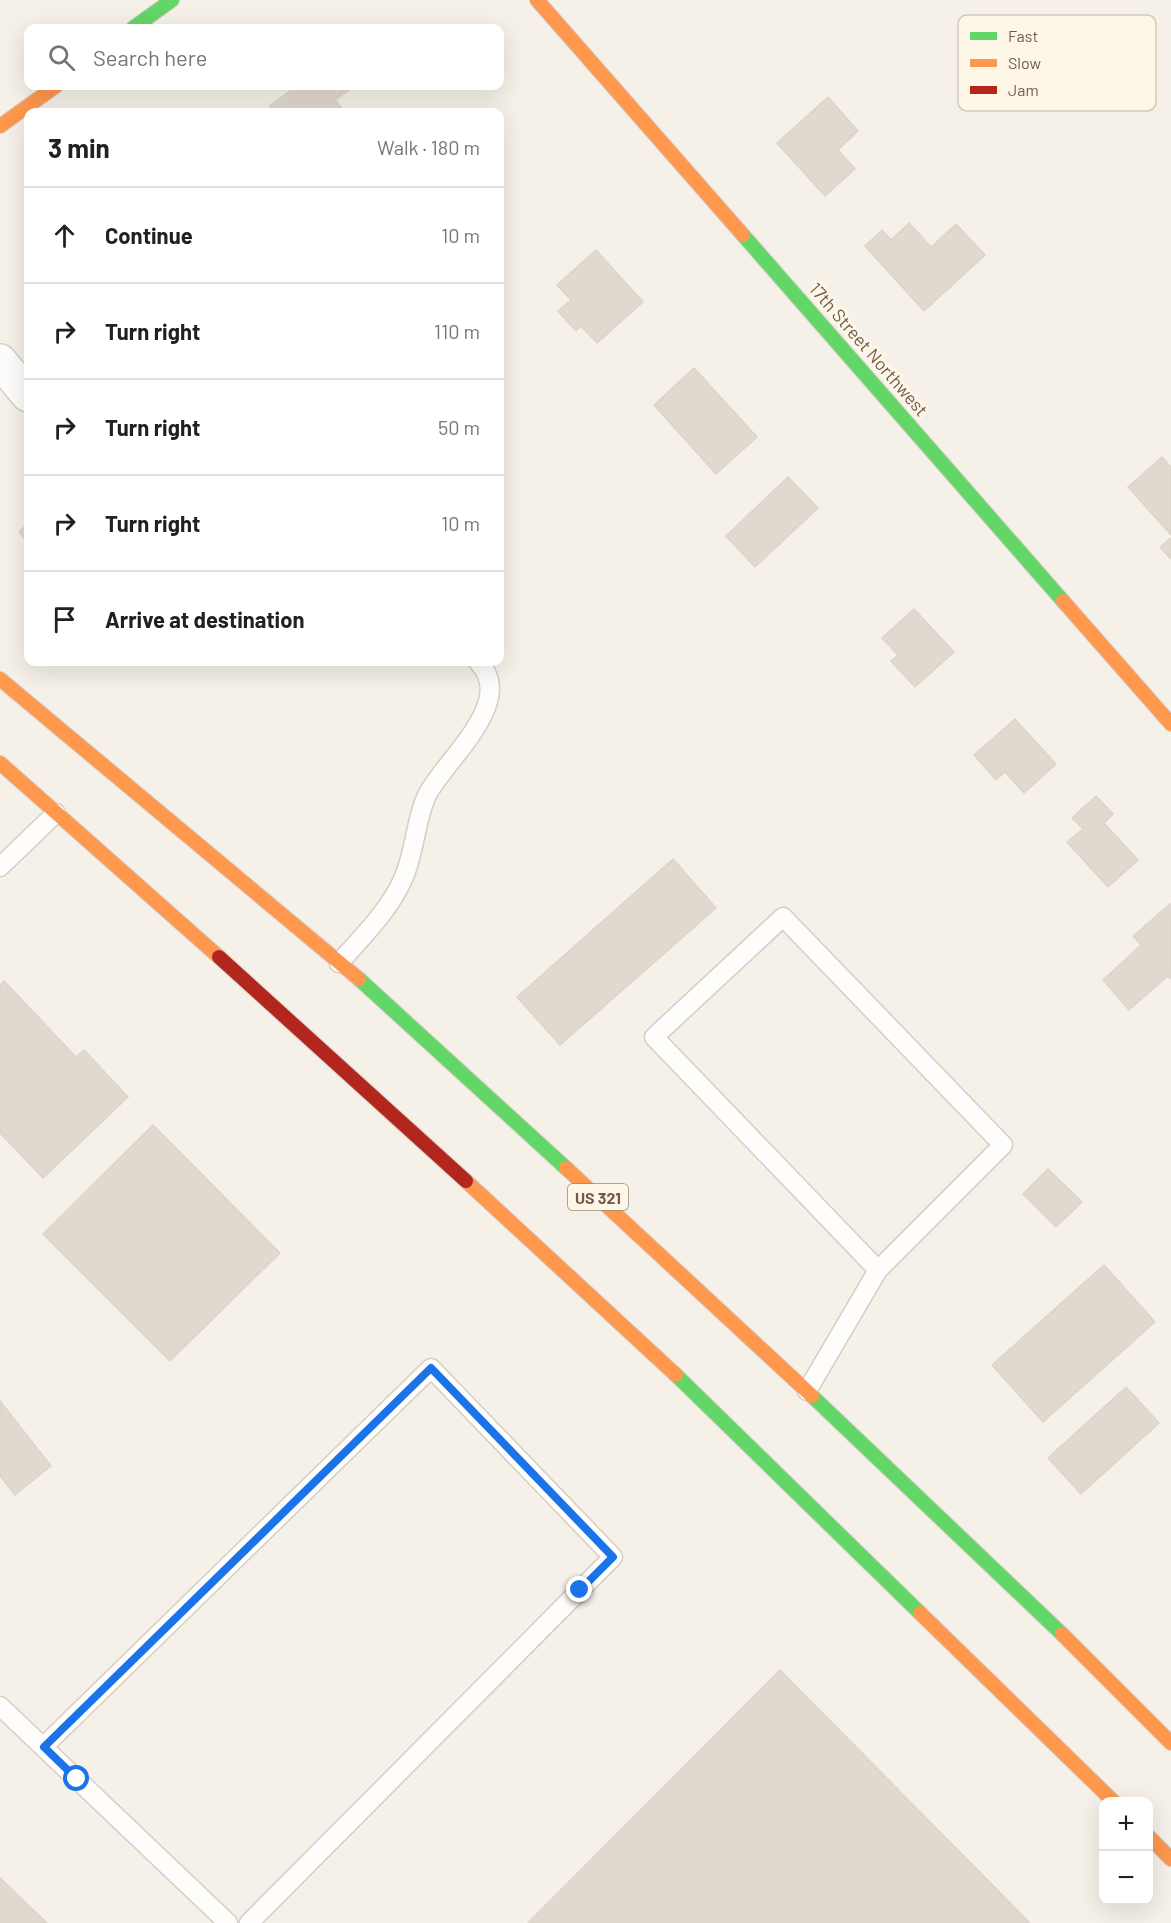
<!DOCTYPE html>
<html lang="en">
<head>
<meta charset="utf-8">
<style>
	:root { --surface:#fff; --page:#f2f2f2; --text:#202124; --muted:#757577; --line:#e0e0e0 }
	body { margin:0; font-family:Barlow,sans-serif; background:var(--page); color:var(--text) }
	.controls { position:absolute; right:18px; bottom:18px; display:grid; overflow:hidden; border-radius:12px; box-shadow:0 6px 24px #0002 }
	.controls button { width:54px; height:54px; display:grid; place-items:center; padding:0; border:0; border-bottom:2px solid var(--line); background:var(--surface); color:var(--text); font:30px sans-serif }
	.stop { position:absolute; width:18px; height:18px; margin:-14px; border:4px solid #1a73e8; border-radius:50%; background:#fff }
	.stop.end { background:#1a73e8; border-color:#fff; box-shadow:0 2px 6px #0008 }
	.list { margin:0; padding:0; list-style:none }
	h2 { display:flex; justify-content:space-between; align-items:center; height:78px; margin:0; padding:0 24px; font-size:26px }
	h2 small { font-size:20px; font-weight:400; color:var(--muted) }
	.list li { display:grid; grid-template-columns:39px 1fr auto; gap:18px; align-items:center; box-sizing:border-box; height:96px; padding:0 24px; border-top:2px solid var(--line) }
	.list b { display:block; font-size:22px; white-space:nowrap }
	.list em { font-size:20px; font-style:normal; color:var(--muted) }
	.icon { flex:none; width:33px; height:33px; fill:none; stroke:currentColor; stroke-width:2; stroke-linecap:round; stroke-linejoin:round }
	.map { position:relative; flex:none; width:1171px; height:1923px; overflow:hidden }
	.search { position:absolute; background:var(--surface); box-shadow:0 6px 24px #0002; left:24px; top:24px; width:480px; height:66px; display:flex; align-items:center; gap:15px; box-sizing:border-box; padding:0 21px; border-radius:12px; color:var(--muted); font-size:22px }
	.panel { position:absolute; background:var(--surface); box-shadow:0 6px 24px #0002; left:24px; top:108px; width:480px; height:558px; border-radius:12px }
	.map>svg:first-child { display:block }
	.building { fill:#e1d9d0; stroke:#ddd5cb; stroke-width:1.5 }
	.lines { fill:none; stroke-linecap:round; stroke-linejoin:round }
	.lane-casing { stroke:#d4cec6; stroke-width:21 }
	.street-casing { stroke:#d4cec6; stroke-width:36 }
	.fast-casing { stroke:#d4cec7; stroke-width:16 }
	.slow-casing { stroke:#d4cec7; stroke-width:16 }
	.jam-casing { stroke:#d4cec7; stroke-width:16 }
	.lane { stroke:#fefdfc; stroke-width:18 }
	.street { stroke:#fefdfc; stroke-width:33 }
	.fast { stroke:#63d668; stroke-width:14 }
	.slow { stroke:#ff974d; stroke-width:14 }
	.jam { stroke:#b3261e; stroke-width:14 }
	.route { stroke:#1a73e8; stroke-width:8 }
	.labels { text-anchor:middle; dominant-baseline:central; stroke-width:6; stroke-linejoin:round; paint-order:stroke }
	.shield { fill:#fef7e8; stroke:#9b8a7a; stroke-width:1.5 }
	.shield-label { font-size:16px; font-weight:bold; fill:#705b4b }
	.street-label { font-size:18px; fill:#705b4b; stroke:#fef7e8 }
	.key { fill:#fef7e8; stroke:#d3c8b9; stroke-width:1.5 }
	.key-label { font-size:16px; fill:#705b4b }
</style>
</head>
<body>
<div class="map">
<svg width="1171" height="1923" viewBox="0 0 1171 1923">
	<rect width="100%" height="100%" fill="#f5f1e8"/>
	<!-- building -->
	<g class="building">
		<polygon points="297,86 354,86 335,100 344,111 342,112 275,112 270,106"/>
		<polygon points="828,97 858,131 838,150 855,169 825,196 777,143"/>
		<polygon points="909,223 931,247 956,224 985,255 924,311 865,246 882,230 891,240"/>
		<polygon points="596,250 643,302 597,343 581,326 576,331 558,311 571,300 557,285"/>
		<polygon points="694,368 757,437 716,474 654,405"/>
		<polygon points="1162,457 1171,467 1171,535 1128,487"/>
		<polygon points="788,477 818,508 755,567 726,536"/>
		<polygon points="28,523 28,543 19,532"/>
		<polygon points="1171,538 1171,559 1160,547"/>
		<polygon points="914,609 954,652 915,687 891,661 898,655 882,638"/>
		<polygon points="1015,719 1056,764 1024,793 1005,772 996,780 974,755"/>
		<polygon points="1096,796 1113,814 1104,823 1138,860 1108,887 1067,842 1083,829 1072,818"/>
		<polygon points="673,859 716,908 560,1045 517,997"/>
		<polygon points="1170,904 1171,979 1168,976 1129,1010 1103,980 1141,945 1133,936"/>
		<polygon points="4,981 76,1057 84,1050 128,1097 43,1178 0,1133 0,985"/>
		<polygon points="153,1125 280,1253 170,1361 43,1234"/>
		<polygon points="1048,1169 1082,1202 1056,1227 1023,1194"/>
		<polygon points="1104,1265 1155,1322 1043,1422 992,1365"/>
		<polygon points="1126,1387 1159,1423 1081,1494 1048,1458"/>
		<polygon points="0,1401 51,1466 15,1495 0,1476"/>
		<polygon points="780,1670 1030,1923 528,1923"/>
		<polygon points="0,1878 47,1923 0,1923"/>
	</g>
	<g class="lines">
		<defs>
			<g id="lane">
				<polyline points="0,867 56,813"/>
				<path d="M339 963C362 937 389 911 403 879 415 853 415 821 427 795 445 760 518 701 478 662"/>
				<polyline points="807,1391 878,1270 1003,1145 783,917 654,1037 878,1270"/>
				<polyline points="0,1706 228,1923"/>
				<polyline points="43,1747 431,1368 613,1557 249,1923"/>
			</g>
			<polyline id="street" points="0,361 28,395"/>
			<g id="fast">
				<polyline points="133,28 172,0"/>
				<polyline points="743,235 1063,601"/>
				<polyline points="359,979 566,1168"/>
				<polyline points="676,1375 920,1613"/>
				<polyline points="812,1396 1062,1634"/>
			</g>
			<g id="slow">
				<polyline points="537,0 743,235"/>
				<polyline points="0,126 56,86"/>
				<polyline points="1063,601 1171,724"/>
				<polyline points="0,679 359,979"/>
				<polyline points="0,763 219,957"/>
				<polyline points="566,1168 812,1396"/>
				<polyline points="466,1181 676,1375"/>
				<polyline points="920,1613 1114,1802"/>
				<polyline points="1062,1634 1171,1743"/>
				<polyline points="1148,1836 1171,1859"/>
			</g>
			<polyline id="jam" points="219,957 466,1181"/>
		</defs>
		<!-- lane casing -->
		<use href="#lane" class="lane-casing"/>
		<!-- street casing -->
		<use href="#street" class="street-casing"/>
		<!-- fast casing -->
		<use href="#fast" class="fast-casing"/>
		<!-- slow casing -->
		<use href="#slow" class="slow-casing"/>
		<!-- jam casing -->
		<use href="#jam" class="jam-casing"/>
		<!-- lane -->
		<use href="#lane" class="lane"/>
		<!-- street -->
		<use href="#street" class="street"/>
		<!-- fast -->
		<use href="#fast" class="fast"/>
		<!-- slow -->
		<use href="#slow" class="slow"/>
		<!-- jam -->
		<use href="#jam" class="jam"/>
	</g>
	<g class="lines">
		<!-- route -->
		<polyline class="route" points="77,1779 44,1747 431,1368 613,1557 580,1590"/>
	</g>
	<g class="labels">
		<!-- shield labels -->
		<rect class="shield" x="568" y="1184" width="60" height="26" rx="4.5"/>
		<g class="shield-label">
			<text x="598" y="1197">US 321</text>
		</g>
		<!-- street labels -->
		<g class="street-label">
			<text transform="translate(869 349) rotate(49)">17th Street Northwest</text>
		</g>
	</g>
	<!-- legend -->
	<rect x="958" y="15" width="198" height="96" rx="9" class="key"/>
	<rect x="970" y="32" width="27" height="8" fill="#63d668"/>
	<rect x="970" y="59" width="27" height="8" fill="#ff974d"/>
	<rect x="970" y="86" width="27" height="8" fill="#b3261e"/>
	<g class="key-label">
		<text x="1008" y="42">Fast</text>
		<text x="1008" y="69">Slow</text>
		<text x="1008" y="96">Jam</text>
	</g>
</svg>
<div class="controls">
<button>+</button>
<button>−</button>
</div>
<div class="stop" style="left:77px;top:1779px"></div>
<div class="stop end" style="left:580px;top:1590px"></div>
<div class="search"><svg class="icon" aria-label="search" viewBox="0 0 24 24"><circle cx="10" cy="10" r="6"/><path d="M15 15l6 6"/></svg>Search here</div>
<section class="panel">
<h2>3 min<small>Walk · 180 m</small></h2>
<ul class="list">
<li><svg class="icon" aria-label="ahead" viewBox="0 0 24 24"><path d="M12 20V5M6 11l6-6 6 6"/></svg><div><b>Continue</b></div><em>10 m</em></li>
<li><svg class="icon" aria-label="right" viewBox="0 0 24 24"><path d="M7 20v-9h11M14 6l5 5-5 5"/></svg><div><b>Turn right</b></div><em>110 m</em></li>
<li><svg class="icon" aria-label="right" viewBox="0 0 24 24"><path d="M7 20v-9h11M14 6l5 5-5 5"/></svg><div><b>Turn right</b></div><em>50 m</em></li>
<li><svg class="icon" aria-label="right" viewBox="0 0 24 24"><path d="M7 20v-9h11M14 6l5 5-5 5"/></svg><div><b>Turn right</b></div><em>10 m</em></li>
<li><svg class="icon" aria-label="arrive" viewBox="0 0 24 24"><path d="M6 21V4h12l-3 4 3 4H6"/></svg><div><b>Arrive at destination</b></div></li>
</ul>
</section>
</div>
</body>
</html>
